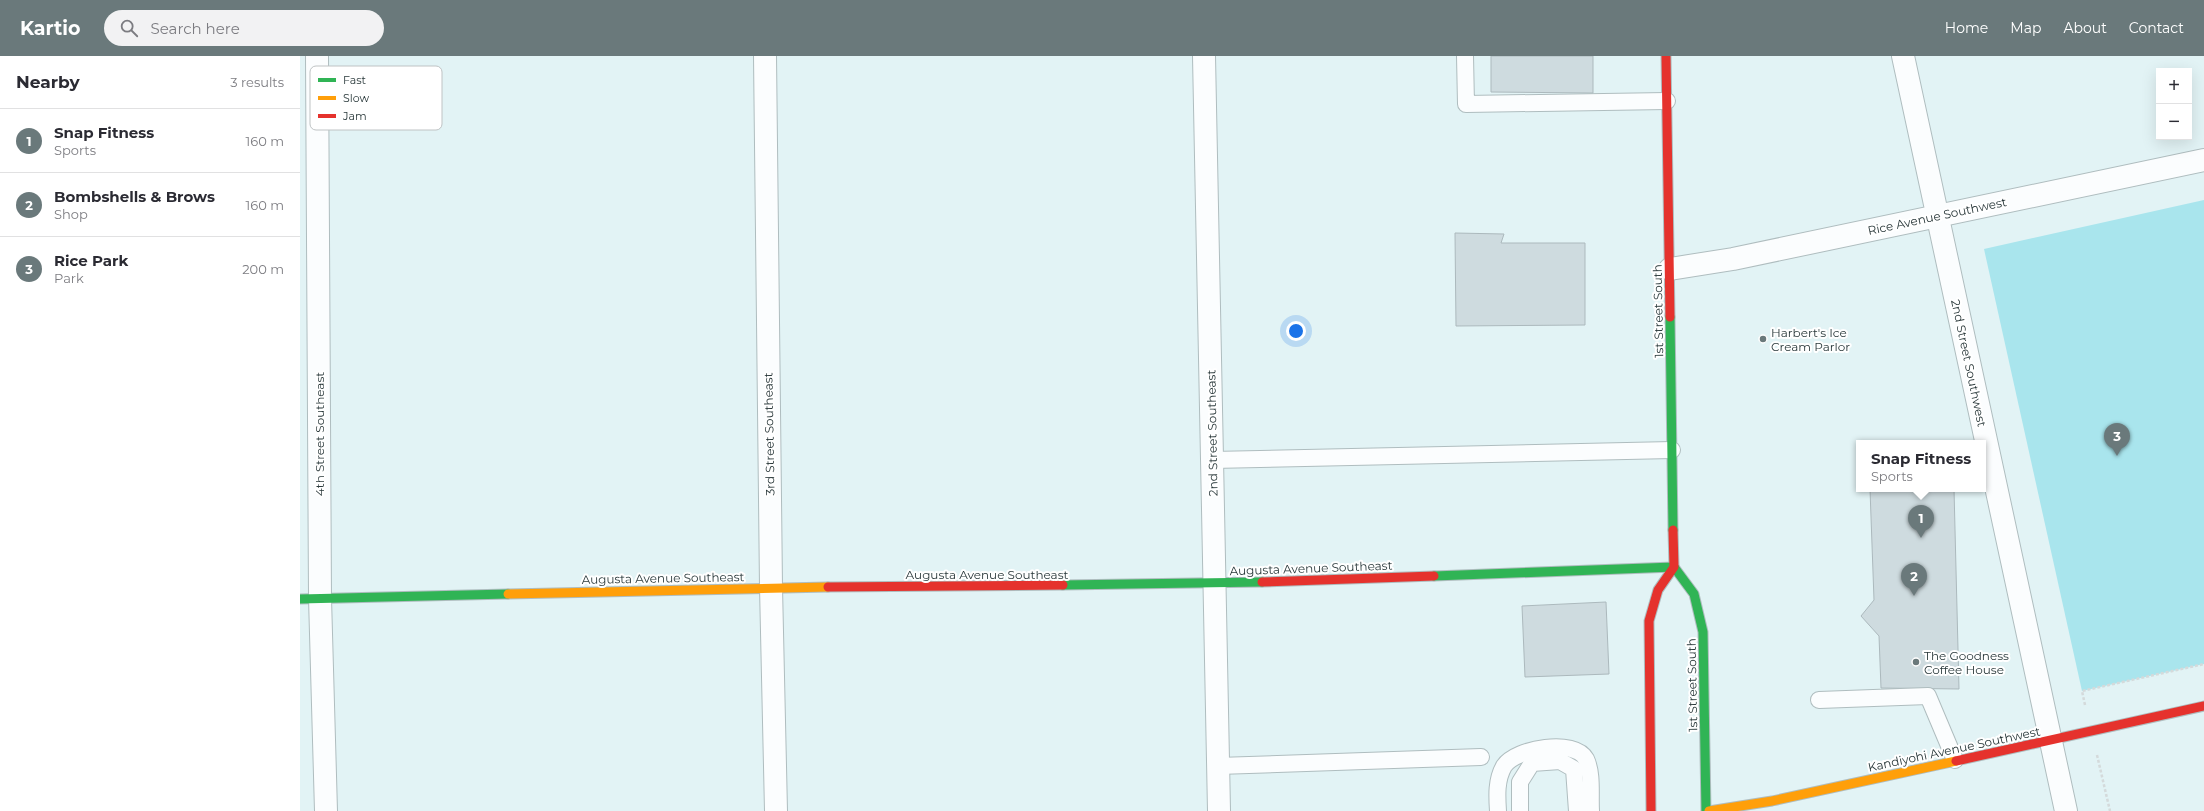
<!DOCTYPE html>
<html lang="en">
<head>
<meta charset="utf-8">
<style>
	:root { --surface:#fff; --page:#f2f2f3; --text:#2b2b33; --muted:#7c7c81; --line:#e1e1e2; --accent:#6a797b }
	body { margin:0; font-family:Montserrat,sans-serif; background:var(--page); color:var(--text) }
	.controls { position:absolute; right:12px; top:12px; display:grid; overflow:hidden; border-radius:0px; box-shadow:0 4px 16px #0002 }
	.controls button { width:36px; height:36px; display:grid; place-items:center; padding:0; border:0; border-bottom:1px solid var(--line); background:var(--surface); color:var(--text); font:20px sans-serif }
	.you { position:absolute; left:996px; top:275px; width:14px; height:14px; margin:-10px; border:3px solid #fff; border-radius:50%; background:#1a73e8; box-shadow:0 0 0 6px #1a73e833 }
	.badge { display:grid; place-items:center; width:26px; height:26px; border-radius:50%; background:var(--accent); color:#fff; font-size:13px; font-weight:700 }
	.pin { position:absolute; translate:-50% -33px; filter:drop-shadow(0 1px 2px #0008) }
	.pin::after { content:''; position:absolute; top:21px; width:14px; height:12px; background:inherit; clip-path:polygon(0 0,100% 0,50% 100%) }
	.popup { position:absolute; left:1556px; top:384px; width:130px; height:52px; box-sizing:border-box; display:grid; place-content:center; border-radius:0px; background:var(--surface); filter:drop-shadow(0 1px 3px #0005); font-size:13px; white-space:nowrap; color:var(--muted) }
	.popup b { font-size:15px; color:var(--text) }
	.popup::after { content:''; position:absolute; left:50%; top:100%; margin-left:-8px; border:8px solid transparent; border-top-color:var(--surface) }
	.list { margin:0; padding:0; list-style:none }
	h2 { display:flex; justify-content:space-between; align-items:center; height:52px; margin:0; padding:0 16px; font-size:17px }
	h2 small { font-size:13px; font-weight:400; color:var(--muted) }
	.list li { display:grid; grid-template-columns:26px 1fr auto; gap:12px; align-items:center; box-sizing:border-box; height:64px; padding:0 16px; border-top:1px solid var(--line) }
	.list b { display:block; font-size:15px; white-space:nowrap }
	.list p { margin:0; font-size:13px; white-space:nowrap; color:var(--muted) }
	.list em { font-size:13px; font-style:normal; color:var(--muted) }
	.icon { flex:none; width:22px; height:22px; fill:none; stroke:currentColor; stroke-width:2; stroke-linecap:round; stroke-linejoin:round }
	.map { position:relative; flex:none; width:1904px; height:755px; overflow:hidden }
	header { display:flex; align-items:center; gap:24px; box-sizing:border-box; height:56px; padding:0 20px; background:var(--accent); color:#fff }
	header strong { font-size:19px }
	nav { display:flex; gap:22px; margin-inline-start:auto; font-size:14px }
	.search { width:280px; height:36px; background:var(--page); display:flex; align-items:center; gap:10px; box-sizing:border-box; padding:0 14px; border-radius:22px; color:var(--muted); font-size:15px }
	main { display:flex }
	aside { flex:1; background:var(--surface) }
	.map>svg:first-child { display:block }
	.green { fill:#a9e5ed }
	.building { fill:#cedbdf; stroke:#acb9bd }
	.lines { fill:none; stroke-linecap:round; stroke-linejoin:round }
	.lane-casing { stroke:#afbdbf; stroke-width:18 }
	.street-casing { stroke:#afbdbf; stroke-width:24 }
	.fast-casing { stroke:#afbdbf; stroke-width:11 }
	.slow-casing { stroke:#afbdbf; stroke-width:11 }
	.jam-casing { stroke:#afbdbf; stroke-width:11 }
	.path { stroke:#d4dadb; stroke-width:2.5; stroke-dasharray:3 2; stroke-linecap:butt }
	.lane { stroke:#fbfdfe; stroke-width:16 }
	.street { stroke:#fbfdfe; stroke-width:22 }
	.fast { stroke:#30b455; stroke-width:9 }
	.slow { stroke:#ff9f0a; stroke-width:9 }
	.jam { stroke:#e5322d; stroke-width:9 }
	.poi-dot { fill:#6a797b; stroke:#fff; stroke-width:1.5 }
	.labels { text-anchor:middle; dominant-baseline:central; stroke-width:4; stroke-linejoin:round; paint-order:stroke }
	.street-label { font-size:12px; fill:#29383a; stroke:#fff }
	.poi-label { font-size:12px; fill:#29383a; stroke:#fff; text-anchor:start }
	.key { fill:#fff; stroke:#bfc3c4; stroke-width:1 }
	.key-label { font-size:11px; fill:#29383a }
</style>
</head>
<body>
<header>
<strong>Kartio</strong>
<div class="search"><svg class="icon" aria-label="search" viewBox="0 0 24 24"><circle cx="10" cy="10" r="6"/><path d="M15 15l6 6"/></svg>Search here</div>
<nav><a>Home</a><a>Map</a><a>About</a><a>Contact</a></nav>
</header>
<main>
<aside>
<h2>Nearby<small>3 results</small></h2>
<ul class="list">
<li><span class="badge">1</span><div><b>Snap Fitness</b><p>Sports</p></div><em>160 m</em></li>
<li><span class="badge">2</span><div><b>Bombshells &amp; Brows</b><p>Shop</p></div><em>160 m</em></li>
<li><span class="badge">3</span><div><b>Rice Park</b><p>Park</p></div><em>200 m</em></li>
</ul>
</aside>
<div class="map">
<svg width="1904" height="755" viewBox="0 0 1904 755">
	<rect width="100%" height="100%" fill="#e2f3f5"/>
	<!-- green -->
	<polygon class="green" points="1904,144 1904,608 1782,635 1684,193"/>
	<!-- building -->
	<g class="building">
		<polygon points="1191,0 1293,0 1293,37 1191,36"/>
		<polygon points="1155,177 1204,178 1201,187 1285,187 1285,269 1156,270"/>
		<polygon points="1570,433 1654,433 1659,633 1581,632 1579,580 1561,560 1574,544"/>
		<polygon points="1306,546 1309,618 1225,621 1222,550"/>
	</g>
	<g class="lines">
		<defs>
			<g id="lane">
				<polyline points="1165,0 1166,48 1367,45"/>
				<polyline points="912,404 1372,394"/>
				<polyline points="1519,644 1628,640 1655,704"/>
				<polyline points="918,710 1181,701"/>
				<path d="M1198 755C1197 740 1196 724 1204 710 1216 692 1275 682 1286 703 1293 718 1290 739 1291 755"/>
				<polyline points="1220,755 1220,726 1232,707 1260,705 1274,713 1277,755"/>
			</g>
			<g id="street">
				<polyline points="17,0 20,542 26,755"/>
				<polyline points="465,0 471,531 476,755"/>
				<polyline points="904,0 919,755"/>
				<polyline points="1603,0 1766,755"/>
				<polyline points="1370,213 1433,203 1904,104"/>
			</g>
			<g id="fast">
				<polyline points="1370,261 1373,474"/>
				<polyline points="1374,511 1394,538 1403,576 1406,755"/>
				<polyline points="1134,520 1374,511"/>
				<polyline points="763,529 962,526"/>
				<polyline points="0,543 208,538"/>
			</g>
			<g id="slow">
				<polyline points="208,538 528,531"/>
				<polyline points="1409,755 1472,745 1656,705"/>
			</g>
			<g id="jam">
				<polyline points="1366,0 1370,261"/>
				<polyline points="962,526 1134,520"/>
				<polyline points="528,531 763,529"/>
				<polyline points="1656,705 1904,650"/>
				<polyline points="1351,755 1349,565 1358,534 1374,511 1373,474"/>
			</g>
		</defs>
		<!-- lane casing -->
		<use href="#lane" class="lane-casing"/>
		<!-- street casing -->
		<use href="#street" class="street-casing"/>
		<!-- fast casing -->
		<use href="#fast" class="fast-casing"/>
		<!-- slow casing -->
		<use href="#slow" class="slow-casing"/>
		<!-- jam casing -->
		<use href="#jam" class="jam-casing"/>
		<!-- path -->
		<g class="path">
			<polyline points="1785,649 1782,635 1904,608"/>
			<polyline points="1797,699 1810,755"/>
		</g>
		<!-- lane -->
		<use href="#lane" class="lane"/>
		<!-- street -->
		<use href="#street" class="street"/>
		<!-- fast -->
		<use href="#fast" class="fast"/>
		<!-- slow -->
		<use href="#slow" class="slow"/>
		<!-- jam -->
		<use href="#jam" class="jam"/>
	</g>
	<!-- markers -->
	<g class="poi-dot">
		<circle cx="1463" cy="283" r="4"/>
		<circle cx="1616" cy="606" r="4"/>
	</g>
	<g class="labels">
		<!-- street labels -->
		<g class="street-label">
			<text transform="translate(1637 160) rotate(-12)">Rice Avenue Southwest</text>
			<text transform="translate(1358 255) rotate(-91)">1st Street South</text>
			<text transform="translate(1669 307) rotate(78)">2nd Street Southwest</text>
			<text transform="translate(912 377) rotate(-91)">2nd Street Southeast</text>
			<text transform="translate(19 378) rotate(-90)">4th Street Southeast</text>
			<text transform="translate(469 378) rotate(-91)">3rd Street Southeast</text>
			<text transform="translate(1011 512) rotate(-2)">Augusta Avenue Southeast</text>
			<text x="687" y="518">Augusta Avenue Southeast</text>
			<text transform="translate(363 522) rotate(-1)">Augusta Avenue Southeast</text>
			<text transform="translate(1392 629) rotate(-91)">1st Street South</text>
			<text transform="translate(1654 693) rotate(-12)">Kandiyohi Avenue Southwest</text>
		</g>
		<!-- poi labels -->
		<g class="poi-label">
			<text x="1471" y="276">Harbert's Ice<tspan x="1471" dy="14">Cream Parlor</tspan></text>
			<text x="1624" y="599">The Goodness<tspan x="1624" dy="14">Coffee House</tspan></text>
		</g>
	</g>
	<!-- legend -->
	<rect x="10" y="10" width="132" height="64" rx="6" class="key"/>
	<rect x="18" y="22" width="18" height="4" fill="#30b455"/>
	<rect x="18" y="40" width="18" height="4" fill="#ff9f0a"/>
	<rect x="18" y="58" width="18" height="4" fill="#e5322d"/>
	<g class="key-label">
		<text x="43" y="28">Fast</text>
		<text x="43" y="46">Slow</text>
		<text x="43" y="64">Jam</text>
	</g>
</svg>
<div class="controls">
<button>+</button>
<button>−</button>
</div>
<div class="you"></div>
<div class="pin badge" style="left:1621px;top:482px">1</div>
<div class="popup"><b>Snap Fitness</b>Sports</div>
<div class="pin badge" style="left:1614px;top:540px">2</div>
<div class="pin badge" style="left:1817px;top:400px">3</div>
</div>
</main>
</body>
</html>
